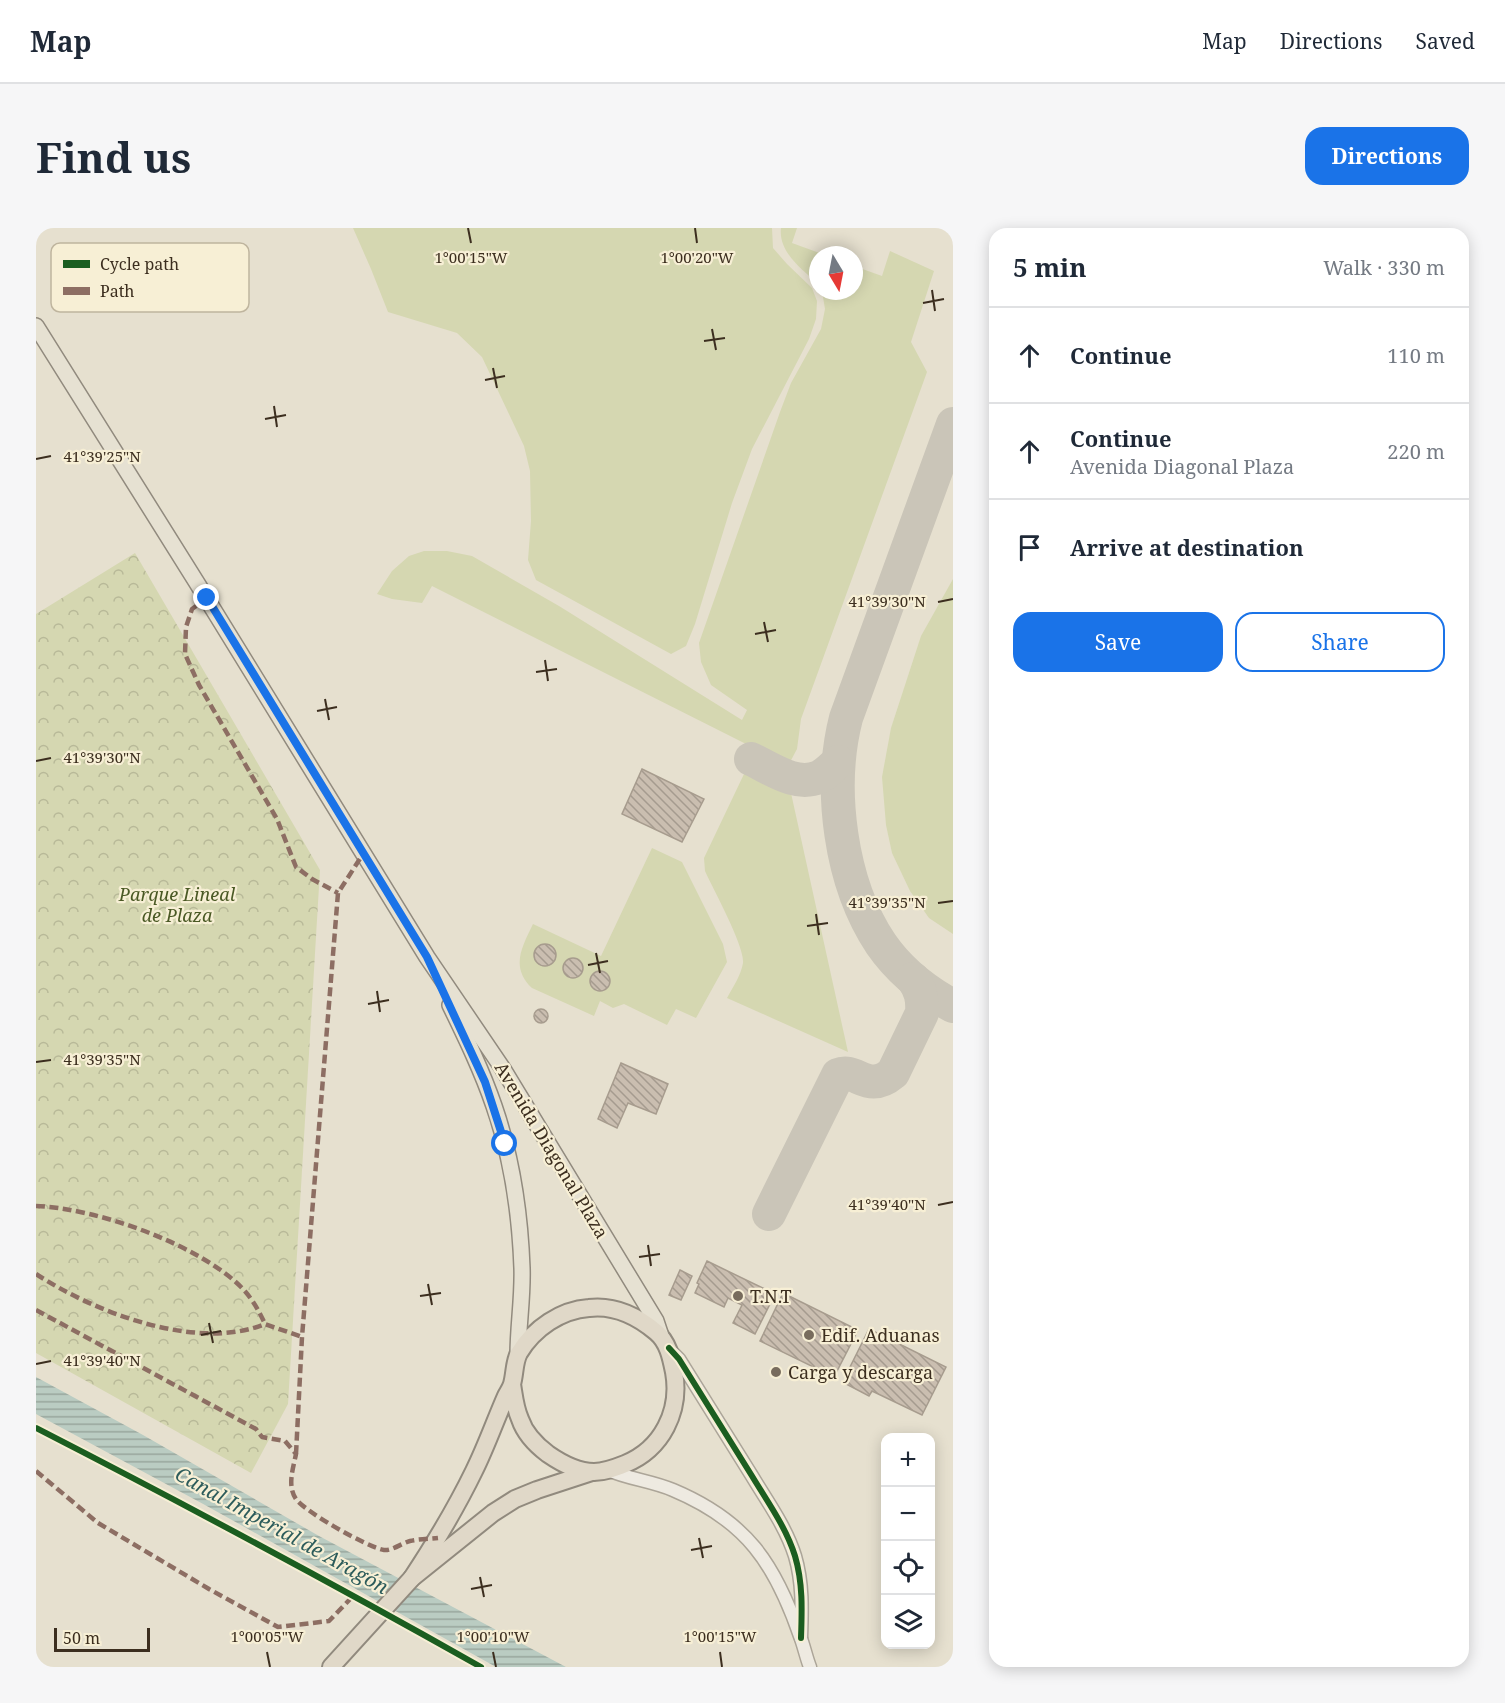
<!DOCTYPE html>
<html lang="en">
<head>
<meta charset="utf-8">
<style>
	:root { --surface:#fff; --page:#f6f6f7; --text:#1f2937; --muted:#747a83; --line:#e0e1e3; --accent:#1a73e8 }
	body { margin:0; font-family:"Noto Serif",serif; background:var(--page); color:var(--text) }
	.controls { position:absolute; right:18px; bottom:18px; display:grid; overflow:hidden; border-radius:12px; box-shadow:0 3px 15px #0003 }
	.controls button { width:54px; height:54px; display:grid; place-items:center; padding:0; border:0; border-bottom:2px solid var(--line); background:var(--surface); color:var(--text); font:30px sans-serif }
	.compass { position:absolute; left:773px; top:18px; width:54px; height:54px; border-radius:50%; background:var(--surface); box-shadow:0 3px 15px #0003; rotate:170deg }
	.scale { position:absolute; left:18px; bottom:15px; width:96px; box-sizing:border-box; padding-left:6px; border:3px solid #3c2e1f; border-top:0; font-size:16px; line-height:21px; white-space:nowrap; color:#3c2e1f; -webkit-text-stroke:4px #f7efd5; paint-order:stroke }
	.stop { position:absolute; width:18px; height:18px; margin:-14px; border:4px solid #1a73e8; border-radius:50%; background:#fff }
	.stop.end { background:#1a73e8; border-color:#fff; box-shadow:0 2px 6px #0008 }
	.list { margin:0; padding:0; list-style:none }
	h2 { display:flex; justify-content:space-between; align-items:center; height:78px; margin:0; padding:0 24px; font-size:26px }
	h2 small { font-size:20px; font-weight:400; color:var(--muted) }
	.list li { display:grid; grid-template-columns:39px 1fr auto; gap:18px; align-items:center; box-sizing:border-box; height:96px; padding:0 24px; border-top:2px solid var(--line) }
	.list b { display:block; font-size:22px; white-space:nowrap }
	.list p { margin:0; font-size:20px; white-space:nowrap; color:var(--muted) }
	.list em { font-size:20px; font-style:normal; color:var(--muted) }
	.actions { display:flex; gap:12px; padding:18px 24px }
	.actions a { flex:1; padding:14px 0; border:2px solid var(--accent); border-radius:18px; text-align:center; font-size:21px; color:var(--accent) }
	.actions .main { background:var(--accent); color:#fff }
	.icon { flex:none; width:33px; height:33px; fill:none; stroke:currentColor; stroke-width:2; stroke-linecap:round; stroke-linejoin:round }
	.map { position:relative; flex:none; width:917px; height:1439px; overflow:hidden; border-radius:18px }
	header { display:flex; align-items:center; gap:36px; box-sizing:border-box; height:84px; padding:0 30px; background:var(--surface); border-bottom:2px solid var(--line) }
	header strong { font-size:28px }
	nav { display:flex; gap:33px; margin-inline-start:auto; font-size:21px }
	.intro { display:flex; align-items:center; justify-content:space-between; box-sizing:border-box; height:144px; padding:0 36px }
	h1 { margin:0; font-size:42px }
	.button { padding:15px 27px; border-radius:18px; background:var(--accent); color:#fff; font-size:21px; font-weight:700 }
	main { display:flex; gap:36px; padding:0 36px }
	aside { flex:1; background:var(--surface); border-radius:18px; box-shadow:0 3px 15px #0003 }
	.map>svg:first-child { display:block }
	.grass { fill:#d5d7b1 }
	.park { fill:url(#park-crowns) }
	.water { fill:url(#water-rules) }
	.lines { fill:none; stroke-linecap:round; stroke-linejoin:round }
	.taxiway { stroke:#cac5b8; stroke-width:34 }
	.building { fill:url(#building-back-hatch); stroke:#a79c8e; stroke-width:1.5 }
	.tertiary-casing { stroke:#aca598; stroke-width:15 }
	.primary-casing { stroke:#918a7e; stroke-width:18 }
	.trunk-casing { stroke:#918a7e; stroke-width:20 }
	.tertiary { stroke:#eeeae1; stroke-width:12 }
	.primary { stroke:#e6e1d2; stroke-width:15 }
	.trunk { stroke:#e0d8c8; stroke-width:16 }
	.quiet { stroke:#8d6e63; stroke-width:4.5; stroke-dasharray:9 4.5; stroke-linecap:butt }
	.cycleway-casing { stroke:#f7efd5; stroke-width:10 }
	.cycleway { stroke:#1b5e20; stroke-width:6 }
	.route { stroke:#1a73e8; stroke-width:8 }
	.ticks { fill:none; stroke:#3c2e1f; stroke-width:2 }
	.poi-dot { fill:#786c5d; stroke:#f7efd5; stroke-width:2 }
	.labels { text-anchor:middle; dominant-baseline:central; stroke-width:4.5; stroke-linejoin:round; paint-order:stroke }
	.park-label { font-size:18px; font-style:italic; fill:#4a5924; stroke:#f7efd5 }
	.street-label { font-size:18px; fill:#3c2e1f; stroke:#f7efd5 }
	.poi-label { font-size:18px; fill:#3c2e1f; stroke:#f7efd5; text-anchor:start }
	.water-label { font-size:20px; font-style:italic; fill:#2d5c5b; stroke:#f7efd5 }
	.key { fill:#f7efd5; stroke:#bfb59e; stroke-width:1.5 }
	.key-label { font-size:16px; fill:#3c2e1f }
	.ticks-label { font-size:15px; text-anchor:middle; fill:#3c2e1f; stroke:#f7efd5; stroke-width:4.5; stroke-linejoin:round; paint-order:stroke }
</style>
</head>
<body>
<header>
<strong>Map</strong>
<nav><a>Map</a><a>Directions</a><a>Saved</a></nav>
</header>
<div class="intro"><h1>Find us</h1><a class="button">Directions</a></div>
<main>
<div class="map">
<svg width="917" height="1439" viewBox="0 0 917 1439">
	<defs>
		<pattern id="park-crowns" width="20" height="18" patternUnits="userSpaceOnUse" patternTransform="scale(1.5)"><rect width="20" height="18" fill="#d5d7b1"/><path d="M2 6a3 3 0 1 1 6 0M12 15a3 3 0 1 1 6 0" fill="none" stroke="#b8b998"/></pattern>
		<pattern id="water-rules" width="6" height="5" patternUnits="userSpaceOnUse" patternTransform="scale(1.5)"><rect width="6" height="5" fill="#baccc2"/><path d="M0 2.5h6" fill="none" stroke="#98a69d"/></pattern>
		<pattern id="building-back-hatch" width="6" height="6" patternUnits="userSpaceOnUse" patternTransform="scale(1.5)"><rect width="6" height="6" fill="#cabeb0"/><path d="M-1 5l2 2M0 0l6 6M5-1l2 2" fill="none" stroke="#a59b8f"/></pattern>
	</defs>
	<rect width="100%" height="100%" fill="#e6e0cf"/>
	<!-- grass -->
	<g class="grass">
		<polygon points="317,0 736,0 737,20 751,36 776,60 781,73 780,91 773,111 716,221 696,275 659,396 650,418 635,426 500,352 492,332 495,293 494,243 488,218 446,129 421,105 352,84 335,41"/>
		<path d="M745 0H761L756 15 789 27H782V56C766 41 742 24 745 0Z"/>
		<polygon points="854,23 898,43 875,114 891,144 765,491 761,521 753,536 720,521 396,358 386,375 356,371 341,366 356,343 373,328 388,323 411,323 436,328 523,378 706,492 711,482 675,457 665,434 663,415 744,184 755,155 785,101 789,81 786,63 818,63 818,38 846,48"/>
		<polygon points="917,351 917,706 893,690 874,663 856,625 850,597 846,549 855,500 885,408"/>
		<path d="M715 545 755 565 812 824 691 770C697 759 705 747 707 735 709 719 677 661 669 643L668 630 708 546Z"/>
		<path d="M616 620 646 634 687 716 691 734 660 790 640 781 631 797 588 776 577 780 564 773 558 788 496 760C474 739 486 719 497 696L565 728Z"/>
	</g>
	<!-- park -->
	<polygon class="park" points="99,325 284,642 252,1176 215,1245 0,1125 0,386"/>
	<!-- water -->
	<polygon class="water" points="0,1149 107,1207 283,1308 530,1439 460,1439 169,1277 0,1186"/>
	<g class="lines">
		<!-- taxiway -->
		<g class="taxiway">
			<path d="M917 196 810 490C792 560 804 655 845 716 863 742 889 763 917 778"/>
			<path d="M715 531C736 541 760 559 783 549 790 546 796 539 802 534"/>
			<path d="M733 986 802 847C821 839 831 867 857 845L886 785C887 772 885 762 877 751"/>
		</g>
	</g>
	<!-- building -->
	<g class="building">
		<polygon points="606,541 668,571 646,614 586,586"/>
		<circle cx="509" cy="727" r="11"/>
		<circle cx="537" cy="740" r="10"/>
		<circle cx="564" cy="753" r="10"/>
		<circle cx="505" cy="788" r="7"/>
		<polygon points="585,835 632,856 620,886 592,875 581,900 562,891"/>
		<polygon points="671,1033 739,1066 719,1106 697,1095 706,1077 692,1070 688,1079 659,1065 663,1056 661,1055"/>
		<polygon points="644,1042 656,1048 645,1072 633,1067"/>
		<polygon points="747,1065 822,1102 798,1149 724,1113"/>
		<polygon points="833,1101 910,1139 886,1187 836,1163 833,1168 810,1156 814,1149 810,1147"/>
	</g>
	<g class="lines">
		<defs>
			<g id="tertiary">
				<path d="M633 1121 643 1131C667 1170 692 1209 716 1248 731 1273 750 1299 759 1328 767 1355 766 1382 765 1410"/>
				<path d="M572 1242C593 1251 616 1253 637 1262 711 1293 739 1336 764 1408 768 1418 770 1429 774 1439"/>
			</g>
			<g id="primary">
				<polyline points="0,98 161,355 391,729 467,841 620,1093 625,1108"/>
				<path d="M414 777C430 810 446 843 458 878 476 930 484 985 486 1040 487 1069 482 1098 482 1127"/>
			</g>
			<g id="trunk">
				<path d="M376 1350C399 1315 420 1280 438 1243 450 1219 459 1193 470 1168 472 1164 475 1160 476 1156 479 1146 478 1134 483 1125 498 1100 525 1082 553 1080 578 1077 601 1088 620 1104 632 1114 635 1129 638 1144 645 1183 626 1221 589 1236 579 1240 569 1244 558 1244 542 1244 525 1235 512 1226 500 1217 489 1206 484 1191 479 1180 478 1168 476 1156"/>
				<polyline points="295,1439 376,1350 457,1285 479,1271 501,1262 556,1244"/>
			</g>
		</defs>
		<!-- tertiary casing -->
		<use href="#tertiary" class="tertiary-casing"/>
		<!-- primary casing -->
		<use href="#primary" class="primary-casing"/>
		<!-- trunk casing -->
		<use href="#trunk" class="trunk-casing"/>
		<!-- tertiary -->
		<use href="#tertiary" class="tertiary"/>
		<!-- primary -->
		<use href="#primary" class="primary"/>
		<!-- trunk -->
		<use href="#trunk" class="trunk"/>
		<!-- quiet -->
		<g class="quiet">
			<polyline points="171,370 156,381 150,399 149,426 163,457 241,591 260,639 276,651 302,665"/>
			<path d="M0 978C60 980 165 1017 207 1061 217 1072 223 1083 229 1096"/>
			<path d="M0 1046C58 1084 161 1124 229 1096L266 1109"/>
			<path d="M0 1082 220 1201 226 1209 249 1213 260 1226C257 1241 251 1258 260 1271 269 1284 333 1320 348 1322 356 1323 366 1315 374 1313 383 1311 393 1311 402 1310"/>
			<polyline points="260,1226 266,1109 302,665 327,626"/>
			<polyline points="0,1243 62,1295 173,1361 242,1399 293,1393 318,1367"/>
		</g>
		<defs>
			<g id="cycleway">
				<path d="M633 1120 643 1131C667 1170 692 1209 716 1248 731 1273 750 1299 759 1328 767 1355 766 1382 765 1410"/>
				<path d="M0 1200C150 1277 298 1356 445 1439"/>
			</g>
		</defs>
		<!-- cycleway casing -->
		<use href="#cycleway" class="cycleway-casing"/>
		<!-- cycleway -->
		<use href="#cycleway" class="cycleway"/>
	</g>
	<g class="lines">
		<!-- route -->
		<polyline class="route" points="171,370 391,729 449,854 469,916"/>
	</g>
	<!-- ticks -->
	<path class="ticks" d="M432 0 435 15M659 0 661 15M896 62 899 83M887 75 908 71M676 101 680 122M668 113 689 110M457 140 461 160M449 152 469 148M238 178 241 199M229 191 250 187M0 231 15 228M902 374 917 371M728 394 732 414M719 406 740 402M509 432 512 453M500 444 521 441M289 471 293 492M281 483 301 479M0 533 15 530M902 675 917 673M780 686 783 707M771 698 792 695M560 725 564 745M552 737 572 733M341 763 344 784M332 776 353 772M0 834 15 832M902 977 917 974M612 1017 615 1038M603 1029 624 1026M392 1056 396 1077M384 1068 405 1065M173 1095 177 1115M165 1107 185 1103M0 1136 15 1133M663 1310 667 1330M655 1322 676 1318M444 1349 448 1369M435 1361 456 1357M231 1424 234 1439M457 1424 460 1439M684 1424 686 1439"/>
	<!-- markers -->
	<g class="poi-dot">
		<circle cx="702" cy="1068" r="6"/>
		<circle cx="773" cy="1107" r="6"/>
		<circle cx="740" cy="1144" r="6"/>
	</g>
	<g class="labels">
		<!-- park labels -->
		<g class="park-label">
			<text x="141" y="666">Parque Lineal<tspan x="141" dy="21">de Plaza</tspan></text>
		</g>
		<!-- street labels -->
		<g class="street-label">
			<text transform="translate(516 922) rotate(59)">Avenida Diagonal Plaza</text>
		</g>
		<!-- poi labels -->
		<g class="poi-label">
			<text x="714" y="1068">T.N.T</text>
			<text x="785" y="1107">Edif. Aduanas</text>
			<text x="752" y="1144">Carga y descarga</text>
		</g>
		<!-- water labels -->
		<g class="water-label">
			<text transform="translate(246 1302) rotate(29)">Canal Imperial de Aragón</text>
		</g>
	</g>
	<!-- legend -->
	<rect x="15" y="15" width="198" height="69" rx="9" class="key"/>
	<rect x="27" y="32" width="27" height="8" fill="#1b5e20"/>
	<rect x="27" y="59" width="27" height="8" fill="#8d6e63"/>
	<g class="key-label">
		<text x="64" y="42">Cycle path</text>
		<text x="64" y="69">Path</text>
	</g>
	<g class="ticks-label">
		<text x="435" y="35">1°00'15"W</text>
		<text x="661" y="35">1°00'20"W</text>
		<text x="66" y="234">41°39'25"N</text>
		<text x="851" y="379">41°39'30"N</text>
		<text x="66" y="535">41°39'30"N</text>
		<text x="851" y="680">41°39'35"N</text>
		<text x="66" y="837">41°39'35"N</text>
		<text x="851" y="982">41°39'40"N</text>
		<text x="66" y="1138">41°39'40"N</text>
		<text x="231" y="1414">1°00'05"W</text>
		<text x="457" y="1414">1°00'10"W</text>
		<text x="684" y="1414">1°00'15"W</text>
	</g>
</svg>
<div class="controls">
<button>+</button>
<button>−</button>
<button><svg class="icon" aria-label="locate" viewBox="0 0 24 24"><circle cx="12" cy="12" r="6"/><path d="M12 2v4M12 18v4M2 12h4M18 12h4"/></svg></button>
<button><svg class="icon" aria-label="layers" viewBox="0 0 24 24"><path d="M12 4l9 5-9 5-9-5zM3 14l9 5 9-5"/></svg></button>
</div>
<svg class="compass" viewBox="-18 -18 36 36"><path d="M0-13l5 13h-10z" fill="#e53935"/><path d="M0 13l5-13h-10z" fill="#747a83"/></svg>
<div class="scale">50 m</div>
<div class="stop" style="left:469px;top:916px"></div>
<div class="stop end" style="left:171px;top:370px"></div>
</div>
<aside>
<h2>5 min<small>Walk · 330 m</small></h2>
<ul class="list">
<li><svg class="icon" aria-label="ahead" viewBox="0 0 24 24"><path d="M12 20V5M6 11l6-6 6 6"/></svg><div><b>Continue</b></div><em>110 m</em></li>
<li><svg class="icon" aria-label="ahead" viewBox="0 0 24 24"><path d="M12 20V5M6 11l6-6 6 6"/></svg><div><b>Continue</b><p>Avenida Diagonal Plaza</p></div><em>220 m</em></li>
<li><svg class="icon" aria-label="arrive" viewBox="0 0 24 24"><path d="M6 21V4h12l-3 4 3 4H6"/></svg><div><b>Arrive at destination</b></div></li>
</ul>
<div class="actions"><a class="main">Save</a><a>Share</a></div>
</aside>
</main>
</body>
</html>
